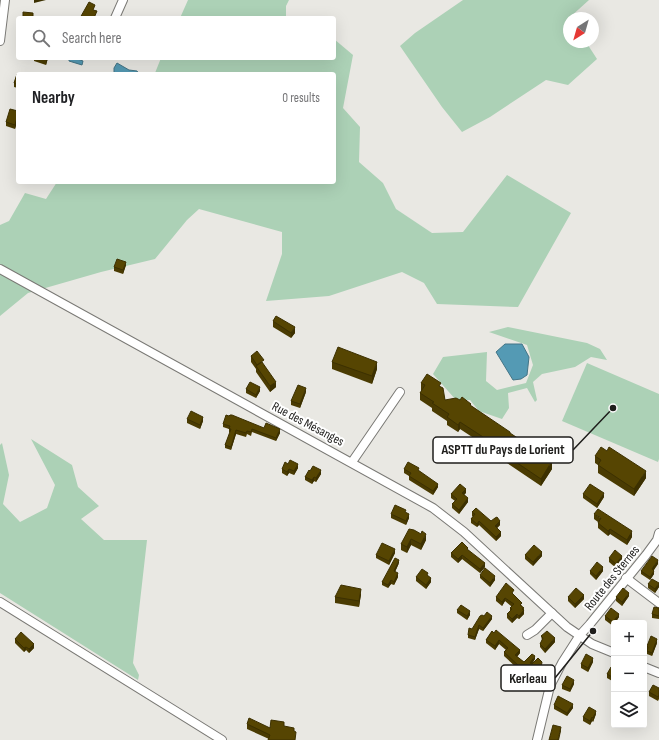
<!DOCTYPE html>
<html lang="en">
<head>
<meta charset="utf-8">
<style>
	:root { --surface:#fff; --page:#f6f6f6; --text:#202124; --muted:#757577; --line:#e0e0e0 }
	body { margin:0; font-family:"Sofia Sans Condensed",sans-serif; background:var(--page); color:var(--text) }
	.controls { position:absolute; right:12px; bottom:12px; display:grid; overflow:hidden; border-radius:4px; box-shadow:0 4px 16px #0002 }
	.controls button { width:36px; height:36px; display:grid; place-items:center; padding:0; border:0; border-bottom:1px solid var(--line); background:var(--surface); color:var(--text); font:20px sans-serif }
	.compass { position:absolute; left:563px; top:12px; width:36px; height:36px; border-radius:50%; background:var(--surface); box-shadow:0 4px 16px #0002; rotate:217deg }
	.list { margin:0; padding:0; list-style:none }
	h2 { display:flex; justify-content:space-between; align-items:center; height:52px; margin:0; padding:0 16px; font-size:17px }
	h2 small { font-size:13px; font-weight:400; color:var(--muted) }
	.icon { flex:none; width:22px; height:22px; fill:none; stroke:currentColor; stroke-width:2; stroke-linecap:round; stroke-linejoin:round }
	.map { position:relative; flex:none; width:659px; height:740px; overflow:hidden }
	.search { position:absolute; background:var(--surface); box-shadow:0 4px 16px #0002; left:16px; top:16px; width:320px; height:44px; display:flex; align-items:center; gap:10px; box-sizing:border-box; padding:0 14px; border-radius:4px; color:var(--muted); font-size:15px }
	.panel { position:absolute; background:var(--surface); box-shadow:0 4px 16px #0002; left:16px; top:72px; width:320px; height:112px; border-radius:4px }
	.map>svg:first-child { display:block }
	.green { fill:#acd1b6 }
	.water { fill:#549ab4; stroke:#447586 }
	.lines { fill:none; stroke-linecap:round; stroke-linejoin:round }
	.minor-casing { stroke:#7a7975; stroke-width:10 }
	.minor { stroke:#fff; stroke-width:8 }
	.wall { fill:#4a3b02 }
	.shaded-wall { fill:#3c3001 }
	.building { fill:#564502; stroke:#3c3001 }
	.labels { text-anchor:middle; dominant-baseline:central; stroke-width:4; stroke-linejoin:round; paint-order:stroke }
	.street-label { font-size:13px; fill:#1f1e1c; stroke:#fff }
	.leader { fill:none; stroke:#1f1e1c; stroke-width:1.5 }
	.callout-dot { fill:#1f1e1c; stroke:#fff; stroke-width:1.5 }
	.callout { fill:#fff; stroke:#1f1e1c; stroke-width:1.5 }
	.callout-label { font-size:14px; text-anchor:middle; font-weight:bold; fill:#1f1e1c }
</style>
</head>
<body>
<div class="map">
<svg width="659" height="740" viewBox="0 0 659 740">
	<rect width="100%" height="100%" fill="#e9e8e3"/>
	<!-- green -->
	<g class="green">
		<polygon points="188,0 289,0 286,6 286,18 180,18"/>
		<polygon points="463,0 589,0 569,18 569,42 586,42 597,59 568,85 546,80 490,117 462,132 442,107 400,46 415,33"/>
		<polygon points="334,39 353,55 343,108 360,127 359,162 383,183 396,209 432,233 463,232 507,175 571,213 518,307 437,304 424,283 402,272 329,296 266,301 282,254 282,232 199,209 187,220 155,259 101,272 28,293 0,316 0,225 9,221 25,193 46,199 57,182 334,182 334,74 156,74 155,73 161,58 334,58"/>
		<polygon points="508,327 587,343 600,349 607,360 591,357 575,367 542,374 533,382 537,400 535,402 527,388 508,393 509,408 502,419 479,411 470,400 456,400 433,374 443,357 487,352 486,381 497,390 526,383 533,365 527,345 489,332"/>
		<polygon points="587,363 659,394 659,459 658,462 562,421"/>
		<polygon points="31,439 72,465 78,487 99,506 81,519 104,540 147,540 133,663 139,675 138,680 0,593 0,445 2,443 9,475 3,504 20,522 47,508 55,485"/>
	</g>
	<!-- water -->
	<g class="water">
		<polygon points="69,58 75,58 83,61 82,65 69,61"/>
		<polygon points="117,63 129,70 137,71 139,74 114,74 114,68"/>
		<polygon points="505,344 522,344 529,357 527,375 521,379 513,380 496,352"/>
	</g>
	<g class="lines">
		<defs>
			<g id="minor">
				<polyline points="115,18 123,0"/>
				<polyline points="0,41 5,0"/>
				<polyline points="0,269 433,508 464,532 567,627 592,644 614,653"/>
				<polyline points="352,462 400,392"/>
				<polyline points="626,578 659,603"/>
				<polyline points="0,602 222,740"/>
				<polyline points="527,635 535,630 552,613"/>
				<polyline points="644,667 659,673"/>
				<polyline points="537,740 550,686 562,663 580,635 590,624 646,555 657,540 659,533"/>
			</g>
		</defs>
		<!-- minor casing -->
		<use href="#minor" class="minor-casing"/>
		<!-- minor -->
		<use href="#minor" class="minor"/>
	</g>
	<!-- wall -->
	<g class="wall">
		<polygon points="34,58 48,58 46,65 34,61"/>
		<polygon points="18,75 18,88 14,87 14,83"/>
		<polygon points="18,111 18,118 15,129 6,126 6,122"/>
		<polygon points="126,265 123,274 114,271 114,267"/>
		<polygon points="273,321 295,333 291,338 273,327"/>
		<polygon points="251,356 264,365 276,387 270,392 256,372 256,369 251,362"/>
		<polygon points="332,362 377,369 372,384 332,369"/>
		<polygon points="421,383 441,387 445,400 460,400 471,406 510,434 552,469 541,486 498,457 498,454 460,429 458,432 447,425 447,421 432,411 432,408 420,400 420,393 422,391 421,390"/>
		<polygon points="246,389 260,391 256,398 246,393"/>
		<polygon points="306,392 300,408 291,405 291,401"/>
		<polygon points="187,419 203,421 200,429 187,423"/>
		<polygon points="223,424 264,428 280,433 276,441 252,432 251,436 247,434 246,437 236,434 231,450 225,448 225,445 230,433 229,432 229,429 223,427"/>
		<polygon points="595,456 646,478 634,496 598,473 598,465 595,463"/>
		<polygon points="288,464 298,468 294,475 289,473 287,476 282,473 282,469"/>
		<polygon points="404,469 419,471 438,487 433,495 409,480 409,476 404,473"/>
		<polygon points="310,471 321,474 316,482 314,481 312,484 305,480 305,477"/>
		<polygon points="466,493 464,494 468,502 459,514 452,508 452,504 455,501 451,498 451,494"/>
		<polygon points="583,494 604,497 597,508 583,498"/>
		<polygon points="472,512 491,521 500,525 497,528 501,536 496,541 479,525 477,527 471,523 471,519 473,516 472,516"/>
		<polygon points="391,514 409,518 406,525 391,518"/>
		<polygon points="594,514 632,537 627,545 610,534 608,536 598,528 598,522 594,519"/>
		<polygon points="421,534 426,540 421,550 411,545 407,553 401,550 401,544"/>
		<polygon points="468,550 485,567 480,573 462,559 458,563 451,557 451,553"/>
		<polygon points="395,553 389,565 376,558 376,555"/>
		<polygon points="525,555 542,556 533,566 525,559"/>
		<polygon points="609,558 622,560 616,568 609,562"/>
		<polygon points="399,563 395,572 398,577 394,585 391,584 388,588 382,585 382,582"/>
		<polygon points="658,564 653,570 654,574 650,580 641,574 641,571"/>
		<polygon points="590,571 603,571 596,580 590,574"/>
		<polygon points="480,575 495,580 490,587 480,578"/>
		<polygon points="428,576 431,582 426,589 416,581 416,577"/>
		<polygon points="648,584 659,587 655,593 648,588"/>
		<polygon points="361,594 359,607 335,603 335,597"/>
		<polygon points="514,594 514,595 522,606 524,610 524,614 519,619 517,618 512,623 507,618 507,614 510,611 510,608 512,607 505,601 502,606 496,601 496,597"/>
		<polygon points="629,596 622,606 616,601 616,597"/>
		<polygon points="568,597 584,599 575,608 568,601"/>
		<polygon points="659,608 659,619 652,618 652,614"/>
		<polygon points="457,610 470,615 467,620 457,613"/>
		<polygon points="484,616 492,619 483,631 479,629 475,640 468,638 468,635"/>
		<polygon points="605,616 619,617 615,623 614,623 613,626 605,620"/>
		<polygon points="492,631 520,653 517,657 524,662 535,659 532,664 542,666 542,669 543,674 537,680 527,671 524,675 519,671 519,670 504,656 504,652 506,650 499,644 495,650 486,643 486,640"/>
		<polygon points="541,636 555,642 545,653 540,647 540,644 542,640"/>
		<polygon points="15,639 34,648 29,653 26,650 24,652 15,643"/>
		<polygon points="657,643 652,656 647,654 647,646"/>
		<polygon points="593,662 588,672 581,668 581,664"/>
		<polygon points="614,669 614,682 607,678 607,674"/>
		<polygon points="574,684 570,692 562,689 562,685"/>
		<polygon points="659,688 659,699 658,701 649,696 649,692"/>
		<polygon points="554,705 573,708 567,716 554,709"/>
		<polygon points="596,714 593,722 592,721 590,725 583,721 583,717"/>
		<polygon points="284,722 269,739 247,729 247,724 270,728"/>
	</g>
	<!-- shaded-wall -->
	<g class="shaded-wall">
		<polygon points="34,0 46,0 34,3"/>
		<polygon points="47,58 48,58 46,65 46,59"/>
		<polygon points="18,114 18,118 15,129 15,125"/>
		<polygon points="126,262 126,265 123,274 123,270"/>
		<polygon points="295,327 295,333 291,338 291,333"/>
		<polygon points="377,362 377,369 372,384 372,376"/>
		<polygon points="276,382 276,387 270,392 270,386"/>
		<polygon points="260,387 260,391 256,398 256,395"/>
		<polygon points="306,388 306,392 300,408 300,404"/>
		<polygon points="203,417 203,421 200,429 200,425"/>
		<polygon points="460,422 460,429 458,432 458,425"/>
		<polygon points="280,429 280,433 276,441 276,438"/>
		<polygon points="236,430 236,434 231,450 231,447"/>
		<polygon points="552,461 552,469 541,486 541,479"/>
		<polygon points="298,464 298,468 294,475 294,471"/>
		<polygon points="289,469 289,473 287,476 287,472"/>
		<polygon points="321,470 321,474 316,482 316,478"/>
		<polygon points="646,471 646,478 634,496 634,489"/>
		<polygon points="314,477 314,481 312,484 312,480"/>
		<polygon points="438,484 438,487 433,495 433,491"/>
		<polygon points="466,489 466,493 462,497 462,493"/>
		<polygon points="604,493 604,497 597,508 597,504"/>
		<polygon points="468,498 468,502 459,514 459,510"/>
		<polygon points="409,514 409,518 406,525 406,521"/>
		<polygon points="479,521 479,525 477,527 477,524"/>
		<polygon points="500,521 500,525 495,530 495,526"/>
		<polygon points="610,529 610,534 608,536 608,531"/>
		<polygon points="632,531 632,537 627,545 627,540"/>
		<polygon points="501,532 501,536 496,541 496,537"/>
		<polygon points="426,534 426,540 421,550 421,544"/>
		<polygon points="411,539 411,545 407,553 407,547"/>
		<polygon points="395,549 395,553 389,565 389,561"/>
		<polygon points="542,552 542,556 533,566 533,562"/>
		<polygon points="462,555 462,559 458,563 458,559"/>
		<polygon points="622,556 622,560 616,568 616,564"/>
		<polygon points="399,560 399,563 394,574 394,571"/>
		<polygon points="658,560 658,564 652,573 652,569"/>
		<polygon points="485,563 485,567 480,573 480,569"/>
		<polygon points="603,567 603,571 596,580 596,576"/>
		<polygon points="654,571 654,574 650,580 650,577"/>
		<polygon points="398,573 398,577 394,585 394,582"/>
		<polygon points="495,576 495,580 490,587 490,583"/>
		<polygon points="431,578 431,582 426,589 426,585"/>
		<polygon points="391,580 391,584 388,588 388,585"/>
		<polygon points="659,583 659,587 655,593 655,589"/>
		<polygon points="361,589 361,594 359,607 359,601"/>
		<polygon points="629,593 629,596 622,606 622,602"/>
		<polygon points="584,595 584,599 575,608 575,604"/>
		<polygon points="505,598 505,601 502,606 502,602"/>
		<polygon points="524,608 524,614 519,619 519,616"/>
		<polygon points="470,611 470,615 467,620 467,616"/>
		<polygon points="517,614 517,618 512,623 512,619"/>
		<polygon points="619,614 619,617 615,623 614,623 613,626 613,622"/>
		<polygon points="492,616 492,619 483,631 483,628"/>
		<polygon points="479,625 479,629 475,640 475,637"/>
		<polygon points="555,638 555,642 545,653 545,649"/>
		<polygon points="657,639 657,643 652,656 652,653"/>
		<polygon points="499,640 499,644 495,650 495,646"/>
		<polygon points="34,644 34,648 29,653 29,649"/>
		<polygon points="26,647 26,650 24,652 24,648"/>
		<polygon points="520,650 520,653 515,659 515,655"/>
		<polygon points="535,656 535,659 530,667 530,663"/>
		<polygon points="593,658 593,662 588,672 588,668"/>
		<polygon points="527,667 527,671 524,675 524,671"/>
		<polygon points="543,670 543,674 537,680 537,677"/>
		<polygon points="574,680 574,684 570,692 570,689"/>
		<polygon points="573,704 573,708 567,716 567,713"/>
		<polygon points="596,711 596,714 593,722 593,718"/>
		<polygon points="592,717 592,721 590,725 590,721"/>
		<polygon points="561,727 561,731 559,740 558,740"/>
	</g>
	<!-- building -->
	<g class="building">
		<polygon points="89,2 95,5 93,10 97,11 94,18 92,17 92,18 80,18"/>
		<polygon points="23,12 33,13 33,18 23,18"/>
		<polygon points="17,74 18,75 18,85 14,83"/>
		<polygon points="10,109 18,111 18,114 15,125 6,122"/>
		<polygon points="117,259 126,262 123,270 114,267"/>
		<polygon points="276,316 295,327 291,333 273,321"/>
		<polygon points="338,347 377,362 372,376 332,362"/>
		<polygon points="257,351 264,360 257,365 251,356"/>
		<polygon points="262,362 276,382 270,386 256,366"/>
		<polygon points="427,374 441,383 439,386 443,388 445,400 456,398 460,400 462,397 471,404 470,405 510,432 510,433 552,461 541,479 498,450 500,448 460,422 458,425 447,417 449,414 432,403 434,402 420,393 425,385 421,383"/>
		<polygon points="250,382 260,387 256,395 246,389"/>
		<polygon points="298,385 306,388 300,404 291,401"/>
		<polygon points="191,411 203,417 200,425 187,419"/>
		<polygon points="226,415 229,416 230,415 232,415 264,428 266,423 280,429 276,438 252,429 251,432 247,431 246,433 236,430 231,447 225,445 231,429 229,429 230,426 223,424"/>
		<polygon points="601,447 607,451 609,447 646,471 634,489 598,465 601,460 595,456"/>
		<polygon points="290,460 298,464 294,471 289,469 287,472 282,469 285,462 288,464"/>
		<polygon points="408,462 419,468 418,470 438,484 433,491 409,476 411,473 404,469"/>
		<polygon points="313,466 321,470 316,478 314,477 312,480 305,477 309,470 310,471"/>
		<polygon points="460,484 466,489 462,493 468,498 459,510 452,504 457,499 451,494"/>
		<polygon points="590,484 604,493 597,504 583,494"/>
		<polygon points="395,505 406,510 405,512 409,514 406,521 391,514"/>
		<polygon points="476,508 491,521 495,518 497,517 500,521 495,526 501,532 496,537 479,521 477,524 471,519 475,514 472,512"/>
		<polygon points="598,509 632,531 627,540 610,529 608,531 598,523 601,518 594,514"/>
		<polygon points="409,529 414,530 421,534 422,531 426,534 421,544 411,539 407,547 401,544"/>
		<polygon points="462,542 468,548 467,549 485,563 480,569 462,555 458,559 451,553"/>
		<polygon points="382,543 395,549 389,561 376,555"/>
		<polygon points="534,545 542,552 533,562 525,555"/>
		<polygon points="615,550 622,556 616,564 609,558"/>
		<polygon points="652,556 658,560 652,569 654,571 650,577 641,571"/>
		<polygon points="395,558 399,560 394,571 398,573 394,582 391,580 388,585 382,582"/>
		<polygon points="597,562 603,567 596,576 590,571"/>
		<polygon points="485,568 495,576 490,583 480,575"/>
		<polygon points="422,569 428,573 427,575 431,578 426,585 416,577"/>
		<polygon points="652,579 659,583 655,589 648,584"/>
		<polygon points="506,583 514,590 512,593 522,603 520,605 524,608 522,609 524,610 519,616 517,614 512,619 507,614 512,609 510,608 514,604 505,598 502,602 496,597"/>
		<polygon points="341,585 361,589 359,601 335,597"/>
		<polygon points="576,588 584,595 575,604 568,597"/>
		<polygon points="623,588 629,593 622,602 616,597"/>
		<polygon points="461,605 470,611 467,616 457,610"/>
		<polygon points="654,607 659,608 659,616 652,614"/>
		<polygon points="611,608 619,614 613,622 605,616"/>
		<polygon points="487,612 492,616 483,628 479,625 475,637 468,635 469,628 472,629 480,616 482,615 484,616"/>
		<polygon points="496,630 520,650 515,655 524,662 532,654 535,656 530,663 532,664 538,658 542,662 541,668 543,670 537,677 527,667 524,671 519,668 520,667 504,652 508,648 499,640 495,646 486,640 492,631 494,633"/>
		<polygon points="547,631 555,638 545,649 540,644 543,638 541,636"/>
		<polygon points="21,632 34,644 29,649 26,647 24,648 15,639"/>
		<polygon points="651,636 657,639 652,653 647,651 648,647 647,646"/>
		<polygon points="586,654 593,658 588,668 581,664"/>
		<polygon points="611,667 614,669 614,678 607,674"/>
		<polygon points="567,676 574,680 570,689 562,685"/>
		<polygon points="653,685 659,688 659,695 658,697 649,692"/>
		<polygon points="558,696 573,704 567,713 554,705"/>
		<polygon points="589,707 596,711 593,718 592,717 590,721 583,717"/>
		<polygon points="249,718 270,728 271,720 284,722 284,726 294,728 294,731 296,732 295,740 268,740 270,735 247,724"/>
		<polygon points="553,725 561,727 558,740 549,740"/>
	</g>
	<g class="labels">
		<!-- street labels -->
		<g class="street-label">
			<text transform="translate(308 424) rotate(28)">Rue des Mésanges</text>
			<text transform="translate(612 578) rotate(-51)">Route des Sternes</text>
		</g>
	</g>
	<!-- callouts -->
	<path class="leader" d="M613 408L573 450M593 631L555 678"/>
	<g class="callout-dot">
		<circle cx="613" cy="408" r="4"/>
		<circle cx="593" cy="631" r="4"/>
	</g>
	<g class="callout">
		<rect x="433" y="437" width="140" height="26" rx="4"/>
		<rect x="501" y="665" width="54" height="26" rx="4"/>
	</g>
	<g class="callout-label">
		<text x="503" y="454">ASPTT du Pays de Lorient</text>
		<text x="528" y="683">Kerleau</text>
	</g>
</svg>
<div class="controls">
<button>+</button>
<button>−</button>
<button><svg class="icon" aria-label="layers" viewBox="0 0 24 24"><path d="M12 4l9 5-9 5-9-5zM3 14l9 5 9-5"/></svg></button>
</div>
<svg class="compass" viewBox="-18 -18 36 36"><path d="M0-13l5 13h-10z" fill="#e53935"/><path d="M0 13l5-13h-10z" fill="#757577"/></svg>
<div class="search"><svg class="icon" aria-label="search" viewBox="0 0 24 24"><circle cx="10" cy="10" r="6"/><path d="M15 15l6 6"/></svg>Search here</div>
<section class="panel">
<h2>Nearby<small>0 results</small></h2>
<ul class="list">
</ul>
</section>
</div>
</body>
</html>
